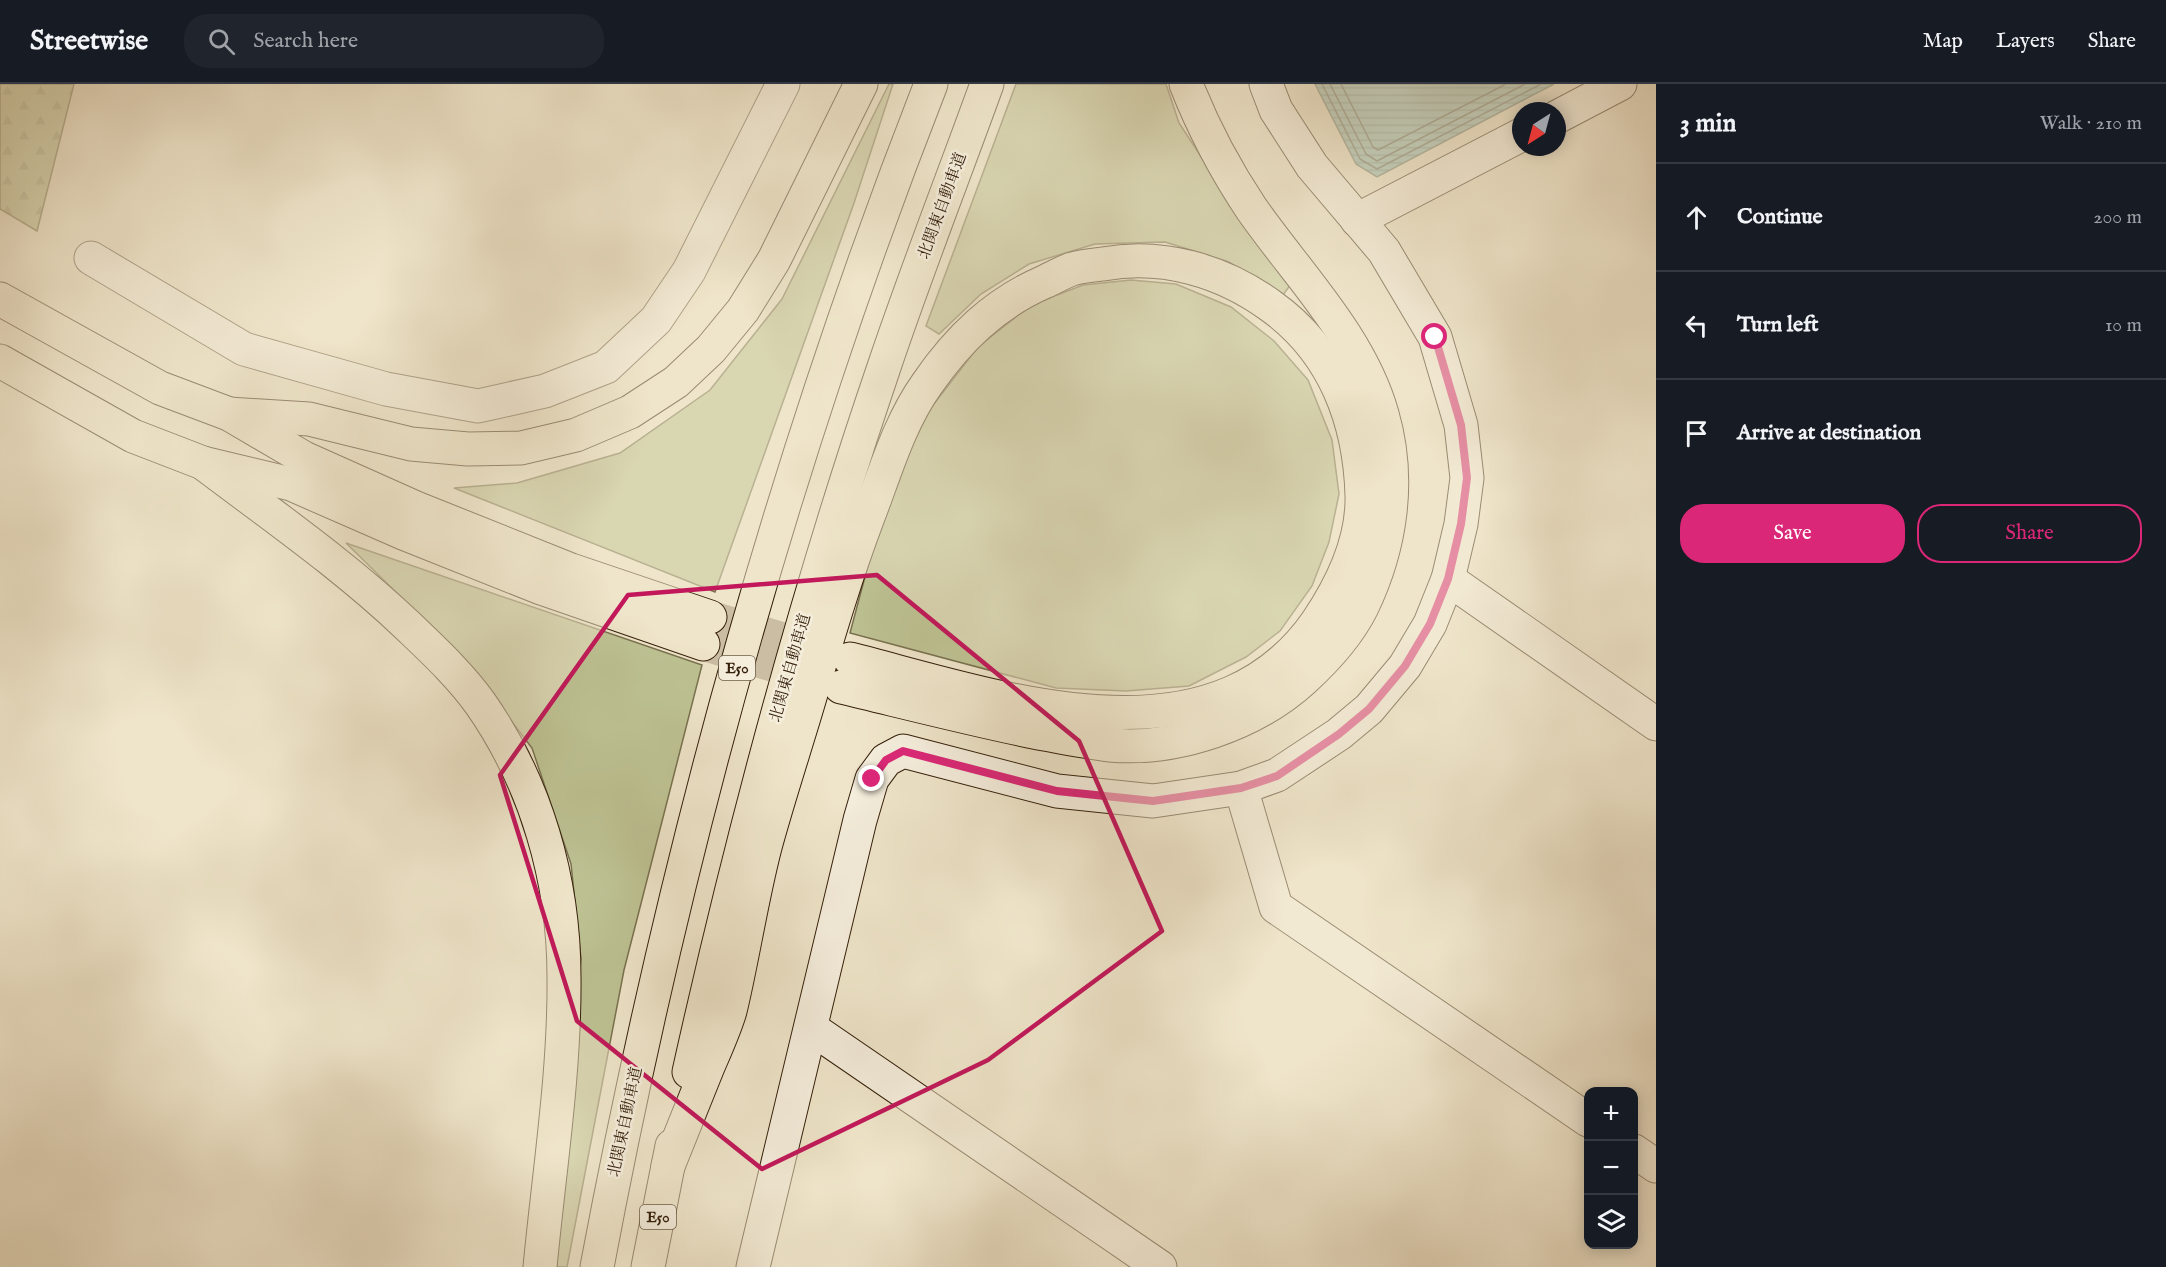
<!DOCTYPE html>
<meta charset="utf-8">
<style>
:root{--surface:#171b24;--page:#20242c;--text:#f1f3f6;--muted:#9ea1a6;--line:#363941;--accent:#db2777}
body{margin:0;font-family:"IM FELL English","Noto Serif JP",serif;background:var(--page);color:var(--text)}
.controls{position:absolute;right:18px;bottom:18px;display:grid;overflow:hidden;border-radius:12px;box-shadow:0 3px 15px #0003}
.controls button{width:54px;height:54px;display:grid;place-items:center;padding:0;border:0;border-bottom:2px solid var(--line);background:var(--surface);color:var(--text);font:30px sans-serif}
.compass{position:absolute;left:1512px;top:18px;width:54px;height:54px;border-radius:50%;background:var(--surface);box-shadow:0 3px 15px #0003;rotate:216deg}
.stop{position:absolute;width:18px;height:18px;margin:-14px;border:4px solid #db2777;border-radius:50%;background:#fff}
.stop.end{background:#db2777;border-color:#fff;box-shadow:0 2px 6px #0008}
.list{margin:0;padding:0;list-style:none}
h2{display:flex;justify-content:space-between;align-items:center;height:78px;margin:0;padding:0 24px;font-size:26px}
h2 small{font-size:20px;font-weight:400;color:var(--muted)}
.list li{display:grid;grid-template-columns:39px 1fr auto;gap:18px;align-items:center;box-sizing:border-box;height:108px;padding:0 24px;border-top:2px solid var(--line)}
.list b{display:block;font-size:22px;white-space:nowrap}
.list em{font-size:20px;font-style:normal;color:var(--muted)}
.actions{display:flex;gap:12px;padding:18px 24px}
.actions a{flex:1;padding:14px 0;border:2px solid var(--accent);border-radius:24px;text-align:center;font-size:21px;color:var(--accent)}
.actions .main{background:var(--accent);color:#fff}
.icon{flex:none;width:33px;height:33px;fill:none;stroke:currentColor;stroke-width:2;stroke-linecap:round;stroke-linejoin:round}
.map{position:relative;flex:none;width:1656px;height:1183px;overflow:hidden}
header{display:flex;align-items:center;gap:36px;box-sizing:border-box;height:84px;padding:0 30px;background:var(--surface);border-bottom:2px solid var(--line)}
header strong{font-size:28px}
nav{display:flex;gap:33px;margin-inline-start:auto;font-size:21px}
.search{width:420px;height:54px;background:var(--page);display:flex;align-items:center;gap:15px;box-sizing:border-box;padding:0 21px;border-radius:24px;color:var(--muted);font-size:22px}
main{display:flex}
aside{flex:1;background:var(--surface)}
.map>svg:first-child{display:block}
.green{fill:#bec394;stroke:#79714f;stroke-width:1.5}
.forest{fill:url(#forest-firs);stroke:#79714f;stroke-width:1.5}
.water{fill:url(#water-rules);stroke:#717f71;stroke-width:1.5}
.lines{fill:none;stroke-linecap:round;stroke-linejoin:round}
.shore{stroke:#676f60;stroke-width:1.5}
.highway-tunnel{stroke:#cabda4;stroke-width:33;stroke-dasharray:33 16;stroke-linecap:butt}
.street-casing{stroke:#63503a;stroke-width:35}
.secondary-casing{stroke:#341f0a;stroke-width:35}
.highway-casing{stroke:#341f0a;stroke-width:35}
.street{stroke:#f5eedd;stroke-width:33}
.secondary{stroke:#f5eedd;stroke-width:33}
.highway{stroke:#efe5ca;stroke-width:33}
.route{stroke:#db2777;stroke-width:8}
.marked{fill:none;stroke:#c2185b;stroke-width:4.5;stroke-linejoin:round}
.labels{text-anchor:middle;dominant-baseline:central;stroke-width:5;stroke-linejoin:round;paint-order:stroke}
.shield{fill:#f5eedd;stroke:#6e5d49;stroke-width:1.5}
.shield-label{font-size:15px;font-weight:bold;fill:#341f0a}
.street-label{font-size:16px;fill:#341f0a;stroke:#f5eedd}
</style>
<header>
<strong>Streetwise</strong>
<div class="search"><svg class="icon" aria-label="search" viewBox="0 0 24 24"><circle cx="10" cy="10" r="6"/><path d="M15 15l6 6"/></svg>Search here</div>
<nav><a>Map</a><a>Layers</a><a>Share</a></nav>
</header>
<main>
<div class="map">
<svg width="1656" height="1183" viewBox="0 0 1656 1183">
<defs>
<pattern id="forest-firs" width="22" height="20" patternUnits="userSpaceOnUse" patternTransform="scale(1.5)"><rect width="22" height="20" fill="#bec394"/><path d="M5 1l3.5 6h-7zM16 11l3.5 6h-7z" fill="#a4a77e"/></pattern>
<pattern id="water-rules" width="6" height="5" patternUnits="userSpaceOnUse" patternTransform="scale(1.5)"><rect width="6" height="5" fill="#9abfb6"/><path d="M0 2.5h6" fill="none" stroke="#7e9b92"/></pattern>
</defs>
<rect width="100%" height="100%" fill="#efe5ca"/>
<filter id="stains"><feTurbulence type="fractalNoise" baseFrequency=".00333" numOctaves="4"/><feColorMatrix values="0 0 0 0 .2 0 0 0 0 .09 0 0 0 0 .02 0 0 0 .5 -.17"/></filter>
<radialGradient id="worn" r=".72"><stop offset=".6" stop-color="#630" stop-opacity="0"/><stop offset="1" stop-color="#630" stop-opacity=".3"/></radialGradient>
<!-- green -->
<g class="green">
<path d="M889,0H893L854,119L715,508L454,404L517,399L620,369L710,306L782,215Z"/>
<path d="M1016,0H1166L1179,39L1242,135L1291,200L1283,211L1229,178L1165,158L1095,160L1029,180L981,210L939,250L926,242Z"/>
<path d="M1131,196L1176,200L1231,223L1274,257L1308,296L1332,356L1339,410L1329,458L1312,502L1280,547L1246,573L1189,602L1126,607L1056,604L850,549L886,414L927,329L978,263L1031,221L1083,201Z"/>
<path d="M346,459L702,581L624,886L567,1183H552L581,875L571,780L532,664L464,575Z"/>
</g>
<!-- forest -->
<path class="forest" d="M0,0H74L37,147L0,125Z"/>
<!-- water -->
<path class="water" d="M1315,0H1554L1377,93L1356,80Z"/>
<g class="lines">
<!-- shore -->
<g class="shore">
<path d="M1322,0L1360,75L1377,85L1541,0"/>
<path d="M1330,0L1366,70L1377,77L1525,0"/>
<path d="M1341,0L1373,63L1378,66L1506,0"/>
</g>
<!-- highway-tunnel -->
<g class="highway-tunnel">
<path d="M710,533L823,567"/>
<path d="M703,560L817,595"/>
</g>
<!-- street casing -->
<g class="street-casing">
<path id="street" d="M91,174L244,265L386,305L478,322L545,307L606,283L656,236L689,187L783,0"/>
</g>
<!-- secondary casing -->
<g class="secondary-casing">
<g id="secondary">
<path d="M1557,33L1620,0"/>
<path d="M1357,136L1521,51"/>
<path d="M1448,495L1656,640"/>
<path d="M1241,704L1276,823L1588,1036"/>
<path d="M811,944L1160,1183"/>
<path d="M1634,1067L1656,1082"/>
<path d="M753,1183L860,736L872,695L886,676L903,667L1057,707L1153,717L1241,704L1277,691L1339,650L1369,625L1405,582L1430,540L1448,495L1461,440L1467,394L1461,341L1435,253L1384,167L1312,82L1276,26L1266,0"/>
</g>
</g>
<!-- highway casing -->
<g class="highway-casing">
<g id="highway">
<path d="M0,215L160,304L229,330L304,374L416,424L571,486L710,533"/>
<path d="M0,277L133,352L203,379L291,400L403,449L541,504L703,560"/>
<path d="M229,330L309,335L411,360L468,365L521,364L576,351L630,328L676,298L711,265L743,226L774,176L861,0"/>
<path d="M203,379C273,432 345,482 408,542C433,566 460,591 480,619C536,699 564,796 564,893C565,988 549,1088 540,1183"/>
<path d="M841,603C904,618 966,634 1029,647C1056,652 1083,658 1110,661C1177,667 1255,640 1304,595C1327,574 1348,551 1362,523C1391,463 1401,395 1382,330C1360,252 1296,189 1251,124C1225,85 1203,43 1186,0"/>
<path d="M689,988C742,750 805,514 884,283C916,188 953,94 987,0"/>
<path d="M668,1082C681,1050 694,1017 707,985C715,966 724,947 730,927C743,873 751,817 765,763C777,719 791,676 804,633C824,566 843,499 868,433C885,389 899,339 927,300C958,255 994,220 1044,198C1053,194 1063,188 1072,185C1082,182 1093,181 1103,180C1163,169 1223,187 1271,222C1334,267 1360,337 1362,412C1363,458 1342,501 1317,538C1210,691 996,612 850,575"/>
<path d="M597,1183C673,780 781,382 931,0"/>
<path d="M648,1183L672,1062"/>
</g>
</g>
<!-- street -->
<use href="#street" class="street"/>
<!-- secondary -->
<use href="#secondary" class="secondary"/>
<!-- highway -->
<use href="#highway" class="highway"/>
</g>
<g class="lines">
<!-- route -->
<path class="route" d="M872,695L886,676L903,667L1057,707L1153,717L1241,704L1277,692L1339,650L1369,625L1405,582L1430,540L1448,495L1461,440L1467,394L1461,341L1435,253"/>
</g>
<!-- marked area -->
<path d="M0 0H1656V1183H0ZM877,491L1079,657L1162,847L988,976L762,1085L577,937L500,691L628,511Z" fill="#efe5ca" fill-opacity=".55" fill-rule="evenodd"/>
<path class="marked" d="M877,491L1079,657L1162,847L988,976L762,1085L577,937L500,691L628,511Z"/>
<g class="labels">
<!-- shield labels -->
<g class="shield">
<rect x="719" y="572" width="36" height="24" rx="4.5"/>
<rect x="640" y="1121" width="36" height="24" rx="4.5"/>
</g>
<g class="shield-label">
<text x="737" y="584">E50</text>
<text x="658" y="1133">E50</text>
</g>
<!-- street labels -->
<g class="street-label">
<text transform="translate(943 122) rotate(-70)">北関東自動車道</text>
<text transform="translate(791 584) rotate(-74)">北関東自動車道</text>
<text transform="translate(626 1038) rotate(-78)">北関東自動車道</text>
</g>
</g>
<rect width="100%" height="100%" filter="url(#stains)"/>
<rect width="100%" height="100%" fill="url(#worn)"/>
</svg>
<div class="controls">
<button>+</button>
<button>−</button>
<button><svg class="icon" aria-label="layers" viewBox="0 0 24 24"><path d="M12 4l9 5-9 5-9-5zM3 14l9 5 9-5"/></svg></button>
</div>
<svg class="compass" viewBox="-18 -18 36 36"><path d="M0-13l5 13h-10z" fill="#e53935"/><path d="M0 13l5-13h-10z" fill="#9ea1a6"/></svg>
<div class="stop" style="left:1435px;top:253px"></div>
<div class="stop end" style="left:872px;top:695px"></div>
</div>
<aside>
<h2>3 min<small>Walk · 210 m</small></h2>
<ul class="list">
<li><svg class="icon" aria-label="ahead" viewBox="0 0 24 24"><path d="M12 20V5M6 11l6-6 6 6"/></svg><div><b>Continue</b></div><em>200 m</em></li>
<li><svg class="icon" aria-label="left" viewBox="0 0 24 24"><path d="M17 20v-9H6M10 6l-5 5 5 5"/></svg><div><b>Turn left</b></div><em>10 m</em></li>
<li><svg class="icon" aria-label="arrive" viewBox="0 0 24 24"><path d="M6 21V4h12l-3 4 3 4H6"/></svg><div><b>Arrive at destination</b></div></li>
</ul>
<div class="actions"><a class="main">Save</a><a>Share</a></div>
</aside>
</main>
